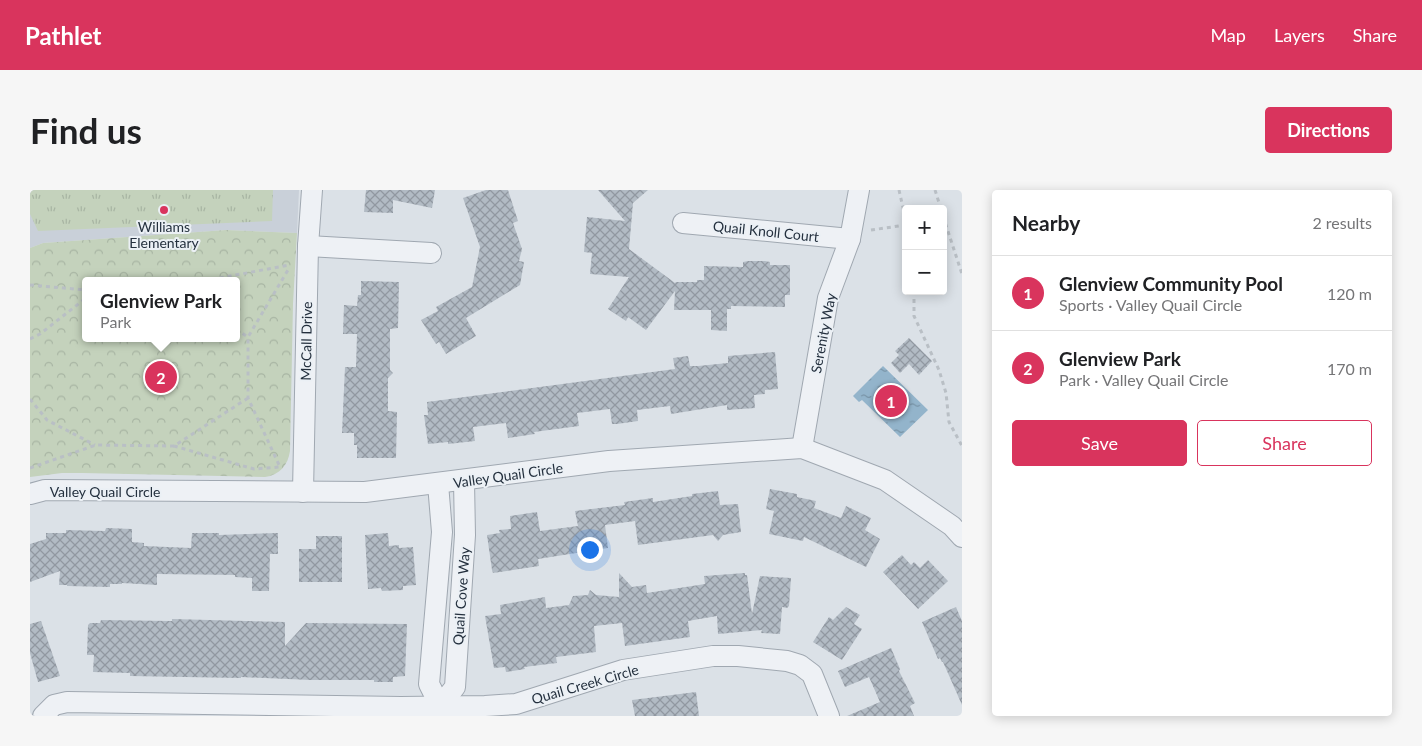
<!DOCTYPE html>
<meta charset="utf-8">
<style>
:root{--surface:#fff;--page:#f6f6f6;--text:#202124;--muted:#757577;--line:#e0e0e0;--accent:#d9345d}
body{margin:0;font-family:Lato,sans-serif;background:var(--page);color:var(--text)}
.controls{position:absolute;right:15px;top:15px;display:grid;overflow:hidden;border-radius:5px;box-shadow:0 2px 12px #0003}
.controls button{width:45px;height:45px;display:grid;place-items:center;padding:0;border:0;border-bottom:1px solid var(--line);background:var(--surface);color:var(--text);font:25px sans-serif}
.you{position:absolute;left:559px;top:359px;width:18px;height:18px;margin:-12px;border:4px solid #fff;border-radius:50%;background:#1a73e8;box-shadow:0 0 0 8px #1a73e833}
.badge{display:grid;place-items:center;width:32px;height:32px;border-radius:50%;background:var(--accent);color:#fff;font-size:16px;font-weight:700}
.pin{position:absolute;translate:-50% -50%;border:2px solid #fff;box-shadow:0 1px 5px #0006}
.popup{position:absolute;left:52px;top:87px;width:158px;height:65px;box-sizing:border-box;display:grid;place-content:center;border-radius:5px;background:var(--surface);filter:drop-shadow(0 1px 4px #0005);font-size:16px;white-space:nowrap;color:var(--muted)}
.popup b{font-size:19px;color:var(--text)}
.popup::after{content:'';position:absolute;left:50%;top:100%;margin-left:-10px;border:10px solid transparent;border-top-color:var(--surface)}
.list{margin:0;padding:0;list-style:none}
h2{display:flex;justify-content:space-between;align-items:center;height:65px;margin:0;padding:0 20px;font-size:21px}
h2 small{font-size:16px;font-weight:400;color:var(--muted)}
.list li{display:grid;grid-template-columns:32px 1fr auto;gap:15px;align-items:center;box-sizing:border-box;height:75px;padding:0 20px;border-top:1px solid var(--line)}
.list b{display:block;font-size:19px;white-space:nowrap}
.list p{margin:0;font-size:16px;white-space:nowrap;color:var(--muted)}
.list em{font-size:16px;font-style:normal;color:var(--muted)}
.actions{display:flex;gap:10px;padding:15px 20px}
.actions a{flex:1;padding:11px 0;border:1px solid var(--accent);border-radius:5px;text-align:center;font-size:18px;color:var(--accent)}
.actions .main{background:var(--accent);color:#fff}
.map{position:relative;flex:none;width:932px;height:526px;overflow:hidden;border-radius:5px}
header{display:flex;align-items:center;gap:30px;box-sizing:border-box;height:70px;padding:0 25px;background:var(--accent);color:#fff}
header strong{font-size:24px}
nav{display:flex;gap:28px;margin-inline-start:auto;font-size:18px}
.intro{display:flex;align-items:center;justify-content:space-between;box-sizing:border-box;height:120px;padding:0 30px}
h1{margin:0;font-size:35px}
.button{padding:12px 22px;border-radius:5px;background:var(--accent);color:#fff;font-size:18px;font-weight:700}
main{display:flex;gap:30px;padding:0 30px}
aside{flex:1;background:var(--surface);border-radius:5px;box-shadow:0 2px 12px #0003}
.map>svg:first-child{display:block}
.built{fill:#c9d0d9}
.grass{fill:url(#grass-tufts)}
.park{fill:url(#park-crowns);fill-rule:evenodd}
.water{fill:url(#water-ripples)}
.building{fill:url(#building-cross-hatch)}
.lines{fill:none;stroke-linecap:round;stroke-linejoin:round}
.minor-casing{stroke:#a0a8b1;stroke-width:22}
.path{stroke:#b9bfc5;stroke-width:3;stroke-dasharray:4 4;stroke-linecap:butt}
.minor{stroke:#eef1f5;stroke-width:20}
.poi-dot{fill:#d9345d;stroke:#ebf0f5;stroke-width:2}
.labels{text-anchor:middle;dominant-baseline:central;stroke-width:4;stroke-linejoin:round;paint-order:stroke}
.poi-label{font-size:14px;fill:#24303e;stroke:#ebf0f5}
.street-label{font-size:14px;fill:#24303e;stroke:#ebf0f5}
</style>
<header>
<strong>Pathlet</strong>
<nav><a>Map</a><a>Layers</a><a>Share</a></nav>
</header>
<div class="intro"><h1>Find us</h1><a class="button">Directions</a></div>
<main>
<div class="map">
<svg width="932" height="526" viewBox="0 0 932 526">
<defs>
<pattern id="grass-tufts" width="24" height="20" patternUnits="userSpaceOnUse" patternTransform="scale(1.25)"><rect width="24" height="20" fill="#c4d2bc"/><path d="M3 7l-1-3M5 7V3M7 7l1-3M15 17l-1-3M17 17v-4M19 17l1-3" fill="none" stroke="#a8b5a3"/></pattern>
<pattern id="park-crowns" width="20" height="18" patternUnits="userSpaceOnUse" patternTransform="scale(1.25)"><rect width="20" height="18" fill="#c4d2bc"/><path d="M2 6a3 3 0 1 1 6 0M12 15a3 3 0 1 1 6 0" fill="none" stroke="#a8b5a3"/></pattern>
<pattern id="water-ripples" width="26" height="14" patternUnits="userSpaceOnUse" patternTransform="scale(1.25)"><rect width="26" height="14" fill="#93b4cb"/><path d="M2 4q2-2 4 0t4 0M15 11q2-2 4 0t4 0" fill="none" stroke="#7893a6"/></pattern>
<pattern id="building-cross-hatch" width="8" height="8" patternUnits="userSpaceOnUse" patternTransform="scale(1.25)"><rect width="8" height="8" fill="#b2bbc4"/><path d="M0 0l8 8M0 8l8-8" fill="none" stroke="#9198a1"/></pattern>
</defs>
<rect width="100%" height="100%" fill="#dbe1e7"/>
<!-- built -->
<path class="built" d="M0,0H269L267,43L196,40L13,53L0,58Z"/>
<!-- grass -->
<path class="grass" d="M0,0H243L242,31L8,41L0,24Z"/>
<!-- park -->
<path class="park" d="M196,40L267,43L263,114L260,261C258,275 250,285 235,287L52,283H32L0,287V58L13,53ZM56,91H206V148H56Z"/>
<!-- water -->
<path class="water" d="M853,176L898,220L870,247L832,210L829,212L823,206Z"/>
<!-- building -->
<g class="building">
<path d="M336,0H405L402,18L363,10V23L334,22Z"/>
<path d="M456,0H478L488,31L483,33L492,59L489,71L494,72L490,95L436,128L446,146L416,164L409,152L406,154L391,130L408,121L406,117L442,97L450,57L433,8Z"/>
<path d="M568,0H618L603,13L599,59L645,93L646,92H667V90H674V76L713,77V72L718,71H735L740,72V75H760V105H755V117L701,116V119H697V141L681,140V120H644L645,101L616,140L598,127L596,131L578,119L599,87L560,84L562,63L554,62L557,27L595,31Z"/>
<path d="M331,91L369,92L368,138L360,139V180L363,183L358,188V221L367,222L366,268H327V255H324V243H312L315,177H326L327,144H313L314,115L327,116L328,105H331Z"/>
<path d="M879,148L902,171L889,185L879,174L870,183L861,173L869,165L865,161Z"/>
<path d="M745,162L748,199L735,200V204L724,205L725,218L697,220V215L641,224L640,216L607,220L608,231L587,234H582L580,219L547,223L549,236L504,242L505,244L478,248L476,233L443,237L445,251L418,254V252L398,254L394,225H398L397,212L645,179L643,168L658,166L660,176H668L698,173V166Z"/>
<path d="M740,299L767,304V307L786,311L784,318L811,328L816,316L841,328L835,340L850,349L836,377L774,347L773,351L739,344L744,321L736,319Z"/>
<path d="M688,301L690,315L708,314L711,342L693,345L688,351L683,345L608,355L605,331L575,335L578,358L508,369L509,376L463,383L462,380L457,345L470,343L469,340L481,339L480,326L507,322L510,341L548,336L545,321L595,315L594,312L623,308V312L662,306V304Z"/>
<path d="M76,338L102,339V352L114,353V356L161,358L162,343H189V345L248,343V364H240L239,401H222V388L205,387V385L127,384V395L92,393V394H80V397L37,396V395H29L30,381L0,392V354L16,349V343H36V340L75,341Z"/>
<path d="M358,343L359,356L369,355V358L383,357L386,395L373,396V400L352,401L351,398L338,399L335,345Z"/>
<path d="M286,346H312V392H269V359H286Z"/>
<path d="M872,365L881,375L884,372L890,378L898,370L918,391L888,419L853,382Z"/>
<path d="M589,383L602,397L616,395L617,403L675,394L674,386L715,383V385H717L722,424L730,386L761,388L759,416L757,418L752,417L750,444L731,443L732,440L688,444L687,426L658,431L660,447L595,456L592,433L564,436L566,462L526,467L527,473L494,477L495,479L476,482L475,477L464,478L455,426L471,424L470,415L515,407L516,418L539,415L543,406L558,405L560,400L566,405L589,407Z"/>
<path d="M816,417L830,425L824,434L832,439L812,470L783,452L799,427L803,430Z"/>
<path d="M926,417L932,431V515L913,472H912L910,468L908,469L892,432Z"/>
<path d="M142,429L255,432V456L276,433L377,434L375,486L363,487V492H344V490H280L211,487V488L100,486V483L63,482L64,465H57L58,435L60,433H70L71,430L142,431Z"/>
<path d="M11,431L30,486L8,492L0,463V434Z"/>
<path d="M861,458L870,479L869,481L885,513L880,516L884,526H817L850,512L839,487L815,497L808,481Z"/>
<path d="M666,502L669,526H605L602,510Z"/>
</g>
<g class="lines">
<!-- minor casing -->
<g class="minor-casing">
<g id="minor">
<path d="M653,33L820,49"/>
<path d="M278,56L401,63"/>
<path d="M772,258L798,108L820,49L829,0"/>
<path d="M408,294L412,342L399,494L410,516"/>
<path d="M273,302L278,56L282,0"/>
<path d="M0,304L15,300L335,302L579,271L772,258L855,290L922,336L932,347"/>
<path d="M408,524L410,516L425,497L435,345L434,291"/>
<path d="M13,526L24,515L37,512L371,517L455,516L486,514L593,480L683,466H708L757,471L770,475L782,484L799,526"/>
</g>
</g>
<!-- path -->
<g class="path">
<path d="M869,0L876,31"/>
<path d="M905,0L911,19"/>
<path d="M913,26L932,84"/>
<path d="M841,40L876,35"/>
<path d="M174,91L259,75"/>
<path d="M0,95L56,100"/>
<path d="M884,101V126L909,180L916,203L919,232L932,256"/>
<path d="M206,139L218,147L258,80"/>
<path d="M0,149L10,144L56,108"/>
<path d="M218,208L144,256L224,279L250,277L218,208V147"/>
<path d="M0,209L17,230L65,255"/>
<path d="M0,278L66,255L144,256"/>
</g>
<!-- minor -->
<use href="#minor" class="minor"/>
</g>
<!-- markers -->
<circle class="poi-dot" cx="134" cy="20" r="5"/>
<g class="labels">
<!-- poi labels -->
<g class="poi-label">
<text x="134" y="36">Williams<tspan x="134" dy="16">Elementary</tspan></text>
</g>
<!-- street labels -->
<g class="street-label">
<text transform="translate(736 41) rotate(6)">Quail Knoll Court</text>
<text transform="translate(793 143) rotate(-79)">Serenity Way</text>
<text transform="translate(276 151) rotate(-89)">McCall Drive</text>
<text transform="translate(478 285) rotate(-8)">Valley Quail Circle</text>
<text x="75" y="301">Valley Quail Circle</text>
<text transform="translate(431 406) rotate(-86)">Quail Cove Way</text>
<text transform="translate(555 494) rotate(-16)">Quail Creek Circle</text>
</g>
</g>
</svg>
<div class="controls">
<button>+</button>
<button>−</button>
</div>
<div class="you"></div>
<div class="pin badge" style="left:861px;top:211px">1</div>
<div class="pin badge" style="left:131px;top:187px">2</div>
<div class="popup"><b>Glenview Park</b>Park</div>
</div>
<aside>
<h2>Nearby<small>2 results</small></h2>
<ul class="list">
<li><span class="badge">1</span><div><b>Glenview Community Pool</b><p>Sports · Valley Quail Circle</p></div><em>120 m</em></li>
<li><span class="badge">2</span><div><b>Glenview Park</b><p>Park · Valley Quail Circle</p></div><em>170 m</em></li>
</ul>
<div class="actions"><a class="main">Save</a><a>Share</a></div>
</aside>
</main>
